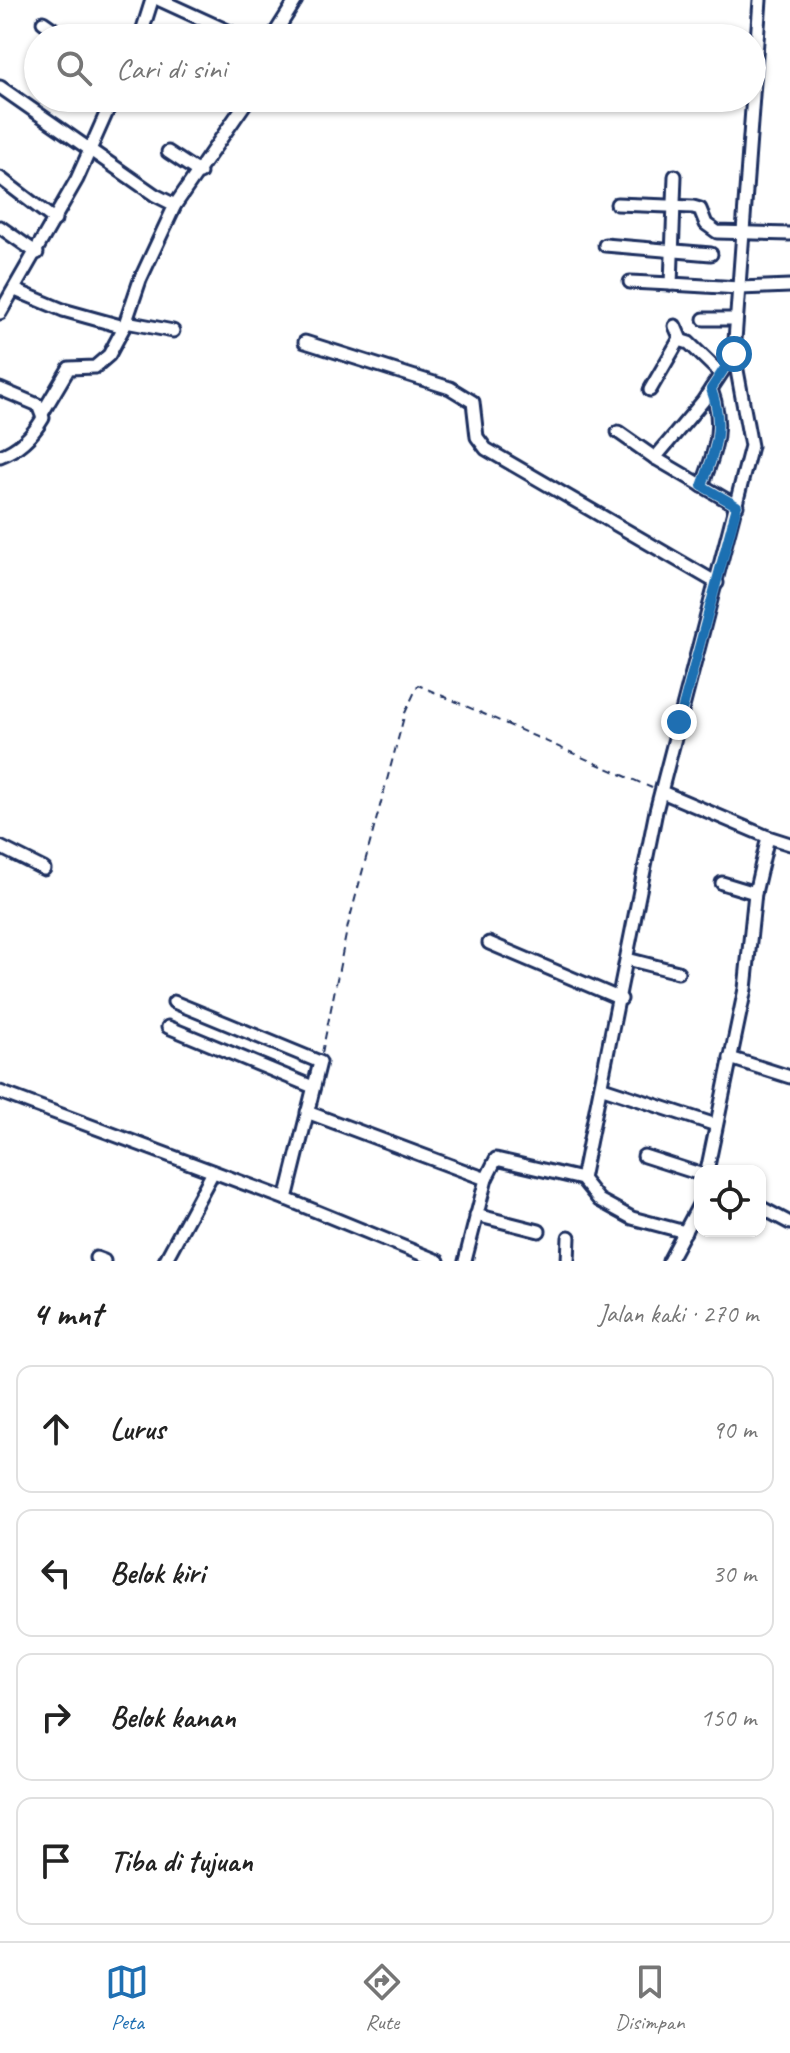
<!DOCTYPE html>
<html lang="id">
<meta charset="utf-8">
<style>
:root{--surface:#fff;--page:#f6f6f6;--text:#222;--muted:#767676;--line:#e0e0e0;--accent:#1f6fb2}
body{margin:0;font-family:Caveat,sans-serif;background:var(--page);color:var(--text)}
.controls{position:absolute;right:24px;bottom:24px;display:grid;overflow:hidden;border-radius:16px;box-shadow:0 2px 6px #0004}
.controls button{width:72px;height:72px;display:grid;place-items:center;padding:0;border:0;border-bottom:2px solid var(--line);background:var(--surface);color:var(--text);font:40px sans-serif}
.stop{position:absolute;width:24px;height:24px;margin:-18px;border:6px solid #1f6fb2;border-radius:50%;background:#fff}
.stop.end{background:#1f6fb2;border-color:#fff;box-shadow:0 2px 8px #0008}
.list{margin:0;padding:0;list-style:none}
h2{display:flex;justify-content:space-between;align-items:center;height:104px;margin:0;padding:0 32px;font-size:34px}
h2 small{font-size:26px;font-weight:400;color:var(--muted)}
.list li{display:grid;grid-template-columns:52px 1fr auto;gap:24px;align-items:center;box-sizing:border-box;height:128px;margin:0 16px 16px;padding:0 16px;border:2px solid var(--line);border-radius:16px}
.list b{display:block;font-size:30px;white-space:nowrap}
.list em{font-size:26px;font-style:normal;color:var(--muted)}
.icon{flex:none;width:44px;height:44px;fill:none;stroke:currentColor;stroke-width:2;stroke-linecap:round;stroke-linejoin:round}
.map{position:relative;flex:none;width:790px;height:1261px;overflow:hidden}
.search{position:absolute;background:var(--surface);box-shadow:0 2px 6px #0004;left:24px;right:24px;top:24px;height:88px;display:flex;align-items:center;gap:20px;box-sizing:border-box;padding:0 28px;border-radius:44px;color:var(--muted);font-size:30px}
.sheet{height:680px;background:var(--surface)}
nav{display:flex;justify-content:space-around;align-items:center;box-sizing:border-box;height:112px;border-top:2px solid var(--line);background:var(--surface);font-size:22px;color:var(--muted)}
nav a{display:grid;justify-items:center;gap:4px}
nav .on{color:var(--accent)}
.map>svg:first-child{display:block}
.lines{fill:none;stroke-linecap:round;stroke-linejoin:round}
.minor-casing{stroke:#1b2f5e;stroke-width:17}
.path{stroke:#1b2f5e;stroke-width:2;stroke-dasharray:8 6;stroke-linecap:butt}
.minor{stroke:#fff;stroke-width:11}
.route{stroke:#1f6fb2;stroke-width:10}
</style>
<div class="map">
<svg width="790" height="1261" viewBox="0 0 790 1261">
<rect width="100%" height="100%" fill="#fff"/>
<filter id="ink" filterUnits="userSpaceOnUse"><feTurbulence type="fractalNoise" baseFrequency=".0125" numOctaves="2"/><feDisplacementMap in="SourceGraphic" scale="16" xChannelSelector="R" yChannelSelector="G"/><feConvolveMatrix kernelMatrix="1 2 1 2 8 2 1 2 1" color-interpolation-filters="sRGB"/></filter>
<g filter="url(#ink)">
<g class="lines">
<!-- minor casing -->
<g class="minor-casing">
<g id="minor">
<path d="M160,0L243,38"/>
<path d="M43,22L66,38"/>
<path d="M140,38L152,0"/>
<path d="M272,38L296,0"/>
<path d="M0,87L155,195L175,205"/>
<path d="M168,152L200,173"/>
<path d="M675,176L671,284L739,288L790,286"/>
<path d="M0,178L55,220"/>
<path d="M617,204L693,207L700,209L706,224L717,232L790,234"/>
<path d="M0,227L37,253"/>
<path d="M605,245L711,254"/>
<path d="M630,282L671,284"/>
<path d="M15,290L63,310L124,327"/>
<path d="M0,313L77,179L113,98"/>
<path d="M704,319H735"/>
<path d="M126,322L173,331"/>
<path d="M675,326L681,340"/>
<path d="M305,342L450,388L473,402L477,437L486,449L717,583"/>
<path d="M734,354L703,401L655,458L737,506"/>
<path d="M0,389L38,405L43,418C33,435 19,449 0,456"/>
<path d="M650,390L679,340L689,343L720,373"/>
<path d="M43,412L69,368L95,367L109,355L124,327L140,280L175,205L249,98"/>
<path d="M618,432L655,458"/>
<path d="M702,486C715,451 725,426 711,389"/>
<path d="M662,792L768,837"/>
<path d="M0,847L44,869"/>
<path d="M722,883L755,893"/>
<path d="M489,943L621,999"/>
<path d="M627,959L678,972"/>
<path d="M174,1002L320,1062L286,1199"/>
<path d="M168,1027L313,1087"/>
<path d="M730,1058L790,1077"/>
<path d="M603,1088L716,1125"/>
<path d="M0,1092L286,1199L438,1261"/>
<path d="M307,1112L486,1179"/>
<path d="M644,1156L700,1174"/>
<path d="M707,1171L745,989L755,893L768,837L790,844"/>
<path d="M582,1179L656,811L751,446L734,354L760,0"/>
<path d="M760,1207L790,1223"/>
<path d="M476,1215L539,1231"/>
<path d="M96,1258L104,1261"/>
<path d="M165,1261L213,1172"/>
<path d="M465,1261L486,1179L496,1159L582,1179L599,1200L632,1218L685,1232"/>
<path d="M568,1261L569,1237"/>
<path d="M669,1261L700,1203"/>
</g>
</g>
<!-- path -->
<path class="path" d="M322,1053L348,925L405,713L418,685L652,788"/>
<!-- minor -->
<use href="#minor" class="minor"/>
</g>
</g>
<g class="lines" filter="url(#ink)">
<!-- route -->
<path class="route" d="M679,722L737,506L702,486C715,451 725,426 711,389L734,354"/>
</g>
</svg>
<div class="controls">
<button><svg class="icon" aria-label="locate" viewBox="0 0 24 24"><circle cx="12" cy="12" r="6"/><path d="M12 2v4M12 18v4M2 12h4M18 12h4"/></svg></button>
</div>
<div class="stop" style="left:734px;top:354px"></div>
<div class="stop end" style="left:679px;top:722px"></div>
<div class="search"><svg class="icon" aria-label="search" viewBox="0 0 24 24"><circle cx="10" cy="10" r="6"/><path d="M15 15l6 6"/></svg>Cari di sini</div>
</div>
<section class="sheet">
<h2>4 mnt<small>Jalan kaki · 270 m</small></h2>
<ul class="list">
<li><svg class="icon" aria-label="ahead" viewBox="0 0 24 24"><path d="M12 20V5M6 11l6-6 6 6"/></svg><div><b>Lurus</b></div><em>90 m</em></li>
<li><svg class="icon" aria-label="left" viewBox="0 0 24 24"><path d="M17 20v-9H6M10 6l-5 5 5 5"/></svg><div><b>Belok kiri</b></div><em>30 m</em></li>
<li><svg class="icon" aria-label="right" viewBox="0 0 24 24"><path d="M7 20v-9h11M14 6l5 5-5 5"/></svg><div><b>Belok kanan</b></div><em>150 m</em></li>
<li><svg class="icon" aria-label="arrive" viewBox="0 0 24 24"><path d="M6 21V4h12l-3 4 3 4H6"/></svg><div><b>Tiba di tujuan</b></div></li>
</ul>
</section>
<nav>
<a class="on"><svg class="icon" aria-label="map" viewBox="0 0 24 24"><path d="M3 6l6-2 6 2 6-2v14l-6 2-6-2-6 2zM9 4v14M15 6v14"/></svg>Peta</a>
<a><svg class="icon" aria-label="directions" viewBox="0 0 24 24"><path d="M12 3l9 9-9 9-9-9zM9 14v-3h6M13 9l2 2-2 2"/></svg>Rute</a>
<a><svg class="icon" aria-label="saved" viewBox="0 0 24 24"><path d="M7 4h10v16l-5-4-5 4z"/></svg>Disimpan</a>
</nav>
